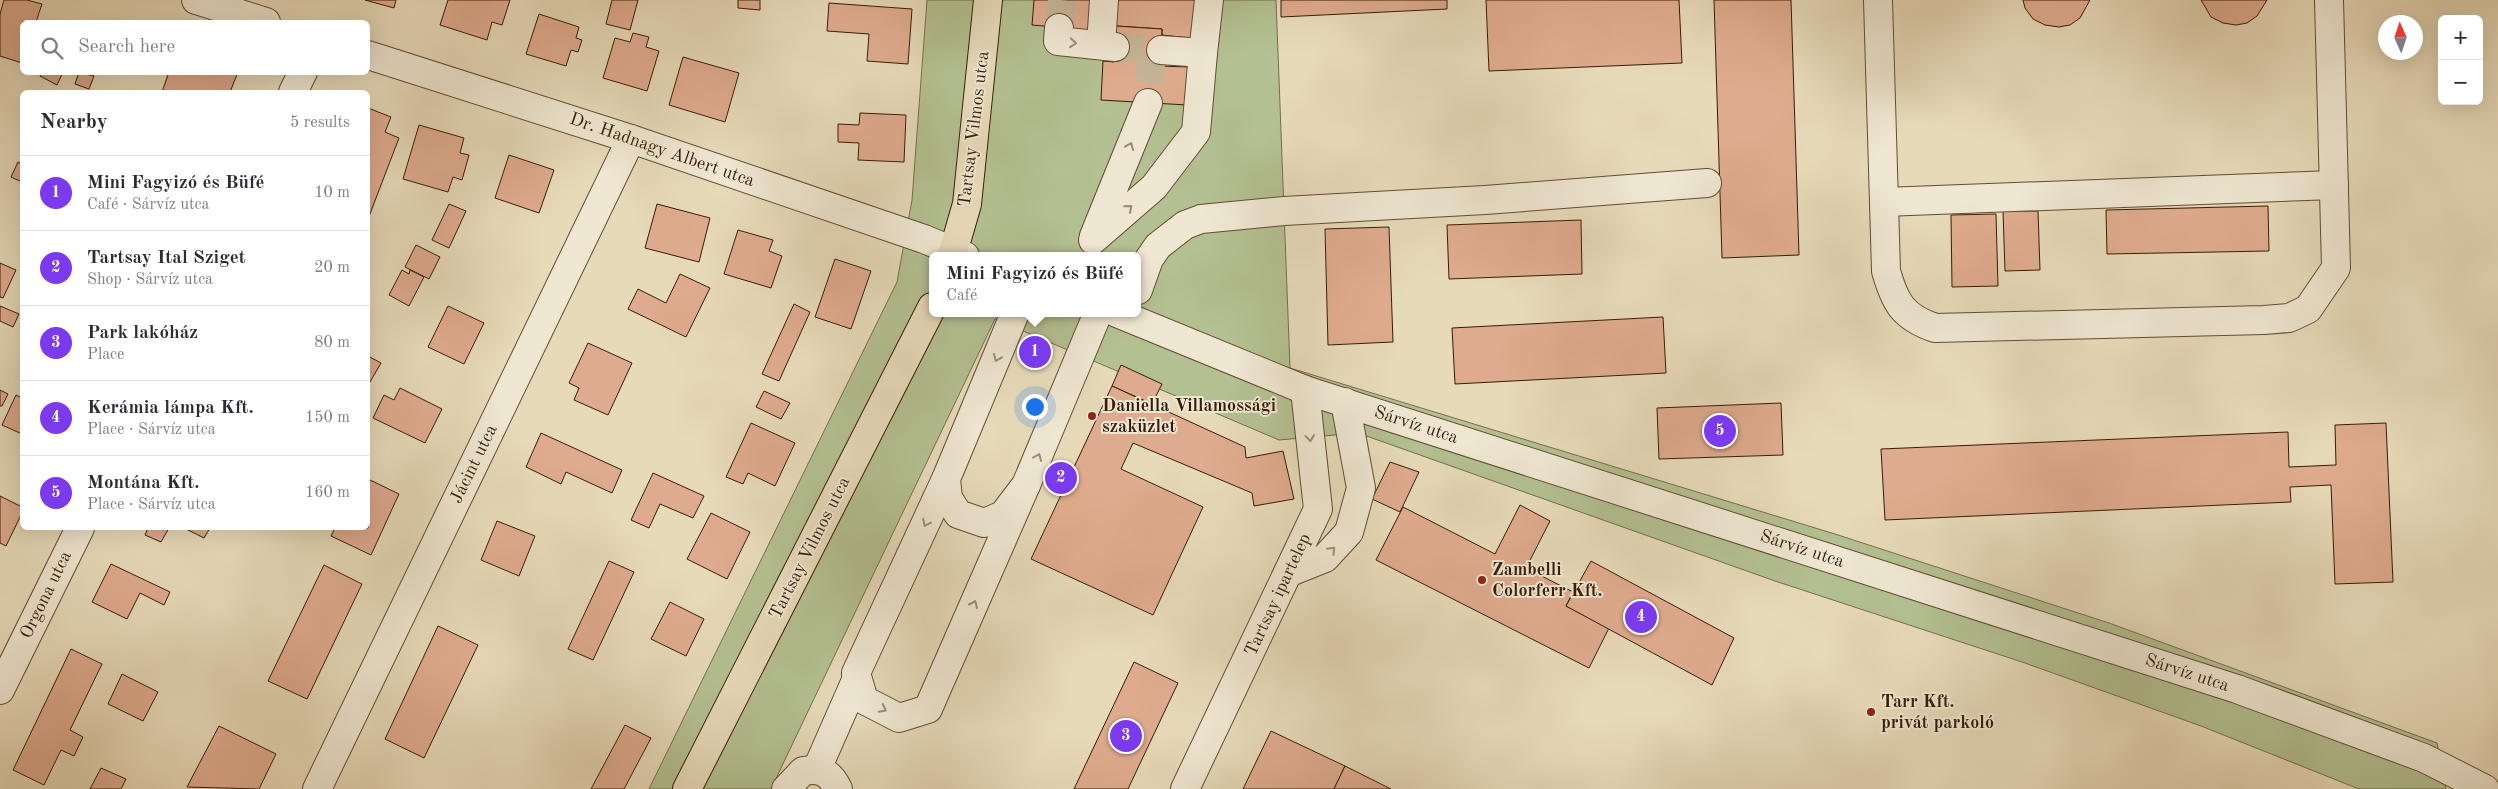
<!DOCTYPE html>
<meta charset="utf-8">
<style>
:root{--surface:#fff;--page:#f7f7f7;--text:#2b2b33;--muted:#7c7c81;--line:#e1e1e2;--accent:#7c3aed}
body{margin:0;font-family:"Old Standard TT",serif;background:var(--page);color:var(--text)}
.controls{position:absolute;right:15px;top:15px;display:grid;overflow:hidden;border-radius:8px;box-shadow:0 5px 20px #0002}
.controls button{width:45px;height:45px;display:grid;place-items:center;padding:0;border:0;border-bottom:1px solid var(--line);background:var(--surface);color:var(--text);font:25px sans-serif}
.compass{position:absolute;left:2378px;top:15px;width:45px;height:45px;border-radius:50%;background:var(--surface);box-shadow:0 5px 20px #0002;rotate:357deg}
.you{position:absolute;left:1034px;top:406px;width:18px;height:18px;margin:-12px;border:4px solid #fff;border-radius:50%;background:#1a73e8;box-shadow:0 0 0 8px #1a73e833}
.badge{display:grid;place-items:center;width:32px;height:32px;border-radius:50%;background:var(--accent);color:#fff;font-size:16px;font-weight:700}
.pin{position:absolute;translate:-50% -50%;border:2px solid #fff;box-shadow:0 1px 5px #0006}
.popup{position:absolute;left:929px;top:252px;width:212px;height:65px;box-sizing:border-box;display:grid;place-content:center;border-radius:8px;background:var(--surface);filter:drop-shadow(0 1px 4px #0005);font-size:16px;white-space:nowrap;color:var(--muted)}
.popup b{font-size:19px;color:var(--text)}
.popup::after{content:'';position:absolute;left:50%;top:100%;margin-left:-10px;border:10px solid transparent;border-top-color:var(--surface)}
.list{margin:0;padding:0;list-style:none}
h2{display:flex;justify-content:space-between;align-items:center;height:65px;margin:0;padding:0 20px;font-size:21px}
h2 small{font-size:16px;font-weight:400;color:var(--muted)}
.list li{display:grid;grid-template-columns:32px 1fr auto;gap:15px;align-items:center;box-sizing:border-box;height:75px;padding:0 20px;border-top:1px solid var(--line)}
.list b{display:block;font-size:19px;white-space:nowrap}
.list p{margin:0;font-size:16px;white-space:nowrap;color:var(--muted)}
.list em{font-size:16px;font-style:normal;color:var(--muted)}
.icon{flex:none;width:28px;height:28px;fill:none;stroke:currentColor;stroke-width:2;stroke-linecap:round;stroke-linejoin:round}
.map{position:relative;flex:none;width:2498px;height:789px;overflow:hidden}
.search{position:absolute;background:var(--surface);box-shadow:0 5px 20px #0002;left:20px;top:20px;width:350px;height:55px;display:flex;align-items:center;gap:12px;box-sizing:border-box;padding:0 18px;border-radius:8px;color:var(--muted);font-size:19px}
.panel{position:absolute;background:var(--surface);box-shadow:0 5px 20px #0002;left:20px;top:90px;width:350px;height:440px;border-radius:8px}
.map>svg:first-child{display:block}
.green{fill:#b3c091;stroke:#756e4b;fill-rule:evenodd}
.building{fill:#dfab8e;stroke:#371c05}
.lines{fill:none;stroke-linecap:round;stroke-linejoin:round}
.minor-tunnel{stroke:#c4b495;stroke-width:28;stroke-dasharray:28 14;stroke-linecap:butt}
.minor-casing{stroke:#634c32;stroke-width:30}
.major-casing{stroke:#371c05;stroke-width:30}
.minor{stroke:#efe7d2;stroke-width:28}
.major{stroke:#e7dab9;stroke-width:28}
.oneway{stroke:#9c8c76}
.poi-dot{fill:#8f2418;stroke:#efe7d2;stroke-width:2}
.labels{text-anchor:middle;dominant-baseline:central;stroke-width:4;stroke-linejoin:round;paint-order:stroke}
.street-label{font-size:18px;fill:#371c05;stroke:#efe7d2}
.poi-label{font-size:18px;font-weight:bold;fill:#371c05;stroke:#efe7d2;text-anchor:start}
</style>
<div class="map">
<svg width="2498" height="789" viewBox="0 0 2498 789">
<rect width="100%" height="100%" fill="#e7dab9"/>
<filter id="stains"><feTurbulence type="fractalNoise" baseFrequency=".004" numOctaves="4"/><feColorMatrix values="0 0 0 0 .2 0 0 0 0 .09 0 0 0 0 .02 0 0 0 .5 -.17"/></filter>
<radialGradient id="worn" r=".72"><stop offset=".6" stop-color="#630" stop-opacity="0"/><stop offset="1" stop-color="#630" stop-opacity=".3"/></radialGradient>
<!-- green -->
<path class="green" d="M927,0H1276L1290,368L1835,534L2109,623L2437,743L2446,789H2359L2201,726L2022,662L1775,581L1358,433L1279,440L995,319L771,789H649L897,282L912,200ZM932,256H1138V313H932Z"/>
<!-- building -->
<g class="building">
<path d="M4,0H27L42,4L36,22H22V63L0,56V14Z"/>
<path d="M365,0H396L394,8Z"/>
<path d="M448,0H510L502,25L492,22L487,40L440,25Z"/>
<path d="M612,0H638L630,30L606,24Z"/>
<path d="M738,0H760V10L738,8Z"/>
<path d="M1034,0H1091L1088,30L1032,25Z"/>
<path d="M1118,0H1200L1199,39L1162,35V29L1116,26Z"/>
<path d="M1281,0H1447V9L1281,17Z"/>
<path d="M1486,0H1679L1682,63L1489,71Z"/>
<path d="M1714,0H1791L1799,255L1722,258Z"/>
<path d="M2023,0H2090L2080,18L2070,25L2059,27L2045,25L2033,19L2025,8Z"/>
<path d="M2201,0H2267L2257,16L2247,23L2236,25L2223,23L2211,17Z"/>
<path d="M829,3L912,9L908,64L867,61L869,34L827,31Z"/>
<path d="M539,14L579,27L576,38L582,40L578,52L571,50L566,66L526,54Z"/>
<path d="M1116,26L1162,29L1160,66L1189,67L1187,105L1101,100L1103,61L1114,62Z"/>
<path d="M633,33L649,37L646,47L659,51L647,91L603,78L615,38L630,42Z"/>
<path d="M683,57L739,73L725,122L669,105Z"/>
<path d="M42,72H63L57,85L40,76Z"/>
<path d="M79,72L94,76L89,89L75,84Z"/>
<path d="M169,72H238L230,92H162Z"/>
<path d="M368,108L391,117L385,132L399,138L368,219Z"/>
<path d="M860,113L906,115L904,162L858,160L859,143L838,142V124L859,125Z"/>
<path d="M419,125L464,138L460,153L469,155L462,180L453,177L448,192L403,179Z"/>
<path d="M509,155L554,170L539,213L495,198Z"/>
<path d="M18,162L22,164V182L11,177Z"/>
<path d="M449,204L466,211L449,248L432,240Z"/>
<path d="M657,204L710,218L699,262L645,248Z"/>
<path d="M2268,206L2269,251L2107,254L2106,210Z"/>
<path d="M2003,211H2038L2040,270L2005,271Z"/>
<path d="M1996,214L1998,286L1952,287L1951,215Z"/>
<path d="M1581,220L1582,274L1449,279L1447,225Z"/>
<path d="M1389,227L1393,342L1328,345L1325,229Z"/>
<path d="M738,230L773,240L769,251L782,256L771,288L724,274Z"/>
<path d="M416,245L440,257L429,279L405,267Z"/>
<path d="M835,259L871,271L851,329L815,317Z"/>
<path d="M0,263L16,270L3,298L0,297Z"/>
<path d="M402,270L409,274L410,270L424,277L409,306L389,295Z"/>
<path d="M680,274L710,288L686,337L628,309L638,289L666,303Z"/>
<path d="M794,304L810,312L779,381L762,374Z"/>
<path d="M0,306L19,314L13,327L0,321Z"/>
<path d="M448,306L484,323L464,364L428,347Z"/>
<path d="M1663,317L1666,373L1455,384L1452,328Z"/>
<path d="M588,343L632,363L608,415L574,400L579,388L569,383Z"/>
<path d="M368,356L381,363L370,382L368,380Z"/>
<path d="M1121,365L1162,384L1152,404L1112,386Z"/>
<path d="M1112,386L1245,447L1246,458L1283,451L1294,499L1254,506L1252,493L1133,443L1121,469L1203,507L1153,615L1031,559Z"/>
<path d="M400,388L442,409L425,443L373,418L384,395L394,400Z"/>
<path d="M0,390L8,394L2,406H0Z"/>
<path d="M764,391L790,403L781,419L756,407Z"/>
<path d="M16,395L22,398V434L2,425Z"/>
<path d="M1781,403L1783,455L1659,459L1657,408Z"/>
<path d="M751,423L795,443L775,486L748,473L743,484L726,477Z"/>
<path d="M2386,423L2393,582L2335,584L2331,485L2290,487L2291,502L1885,520L1881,449L2288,432L2289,467L2336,465L2335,425Z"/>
<path d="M541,433L622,470L612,493L566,472L561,484L526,467Z"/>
<path d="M1390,462L1419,472L1400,512L1372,499Z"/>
<path d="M653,473L704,496L693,518L660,504L649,528L631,520Z"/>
<path d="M368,479L399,494L371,555L331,536L335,528H368Z"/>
<path d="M0,496L22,507V513L6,546L0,543Z"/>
<path d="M1520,505L1550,521L1526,568L1573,592L1566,606L1609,628L1589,668L1376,560L1403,507L1495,554Z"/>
<path d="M711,513L750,532L727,579L687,559Z"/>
<path d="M497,521L535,536L519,576L481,560Z"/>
<path d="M148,528H169L161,542L145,535Z"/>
<path d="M184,528H210L204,538Z"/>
<path d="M609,561L634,572L593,660L568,649Z"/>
<path d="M1591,561L1734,638L1712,685L1566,606Z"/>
<path d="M111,564L170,592L164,605L140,593L127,619L92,602Z"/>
<path d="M324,565L362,584L307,699L268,681Z"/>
<path d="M670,602L704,619L686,656L651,639Z"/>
<path d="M438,626L478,645L424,758L385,739Z"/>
<path d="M71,649L102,664L70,730L83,737L74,756L61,750L44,785L13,770Z"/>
<path d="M1134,662L1178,683L1128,789H1074Z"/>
<path d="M122,674L158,692L143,721L108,704Z"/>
<path d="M625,725L651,738L624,789H591Z"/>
<path d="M219,726L276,754L259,789L187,787Z"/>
<path d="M1271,731L1345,766L1334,789H1243Z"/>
<path d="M1345,766L1391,789H1334Z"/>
<path d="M101,768L126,779L121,789H90Z"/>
</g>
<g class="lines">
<!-- minor-tunnel -->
<g class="minor-tunnel">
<path d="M1059,28L1062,0"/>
<path d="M1115,47L1152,50L1148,103"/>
</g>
<!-- minor casing -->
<g class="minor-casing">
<g id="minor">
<path d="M196,0L266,22"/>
<path d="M1878,0L1886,271C1895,303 1903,317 1935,328L2264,320L2289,318L2308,309L2336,268L2329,0"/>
<path d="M1059,28L1058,41L1115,47"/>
<path d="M1101,45L1104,0"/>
<path d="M1161,50L1203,53L1209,0"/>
<path d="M368,55L631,139L924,239L965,256"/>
<path d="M293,92L303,72"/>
<path d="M1884,202L2334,185"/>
<path d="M1094,236L1148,103"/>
<path d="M1093,240L1154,187L1196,132L1203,53"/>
<path d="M1138,290L1149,259L1158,246L1185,225L1201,219L1284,211L1485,200L1707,183"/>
<path d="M1015,313L946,479L948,498L958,514L984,523L1003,515L1026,485L1098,313"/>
<path d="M1117,313L1305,390L2237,689L2424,758L2485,789"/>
<path d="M946,479L856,673L864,700L899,718L928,709L1026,485"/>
<path d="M1290,572L1325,558L1349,532L1361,488L1345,402"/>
<path d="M0,690L80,528"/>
<path d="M817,769L857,678"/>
<path d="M317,789L631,139"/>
<path d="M786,789L803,771C820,768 830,772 838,789"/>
<path d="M1185,789L1318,509L1305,390"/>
</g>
</g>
<!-- major casing -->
<g class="major-casing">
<g id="major">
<path d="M952,256L967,204L988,0"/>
<path d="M687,789L932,307"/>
</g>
</g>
<!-- minor -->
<use href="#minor" class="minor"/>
<!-- major -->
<use href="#major" class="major"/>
</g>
<!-- one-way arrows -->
<defs><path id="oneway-chevron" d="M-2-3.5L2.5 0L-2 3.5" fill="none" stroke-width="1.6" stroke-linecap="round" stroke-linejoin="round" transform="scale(1.25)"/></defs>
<g class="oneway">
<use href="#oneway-chevron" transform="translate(1073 43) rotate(5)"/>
<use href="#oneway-chevron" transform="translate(1130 146) rotate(-68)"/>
<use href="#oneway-chevron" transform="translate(1129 208) rotate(-41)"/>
<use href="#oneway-chevron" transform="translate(997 358) rotate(113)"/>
<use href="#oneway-chevron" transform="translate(1310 438) rotate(84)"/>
<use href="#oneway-chevron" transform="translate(1038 457) rotate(-67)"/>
<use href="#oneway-chevron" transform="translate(926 523) rotate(115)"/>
<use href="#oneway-chevron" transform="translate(1332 550) rotate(-47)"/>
<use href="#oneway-chevron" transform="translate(974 604) rotate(-66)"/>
<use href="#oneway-chevron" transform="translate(883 709) rotate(27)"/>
</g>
<!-- markers -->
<g class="poi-dot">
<circle cx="1092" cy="416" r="5"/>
<circle cx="1482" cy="580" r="5"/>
<circle cx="1871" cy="712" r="5"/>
</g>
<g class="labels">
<!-- street labels -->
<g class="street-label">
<text transform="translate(974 129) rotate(-83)">Tartsay Vilmos utca</text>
<text transform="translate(662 150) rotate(19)">Dr. Hadnagy Albert utca</text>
<text transform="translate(1416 425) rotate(18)">Sárvíz utca</text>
<text transform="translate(474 464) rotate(-64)">Jácint utca</text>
<text transform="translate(810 548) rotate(-63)">Tartsay Vilmos utca</text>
<text transform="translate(1802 549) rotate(18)">Sárvíz utca</text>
<text transform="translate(46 595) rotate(-64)">Orgona utca</text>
<text transform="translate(1278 595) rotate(-65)">Tartsay ipartelep</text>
<text transform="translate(2187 673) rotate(18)">Sárvíz utca</text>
</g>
<!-- poi labels -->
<g class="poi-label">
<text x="1102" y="406">Daniella Villamossági<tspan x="1102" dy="21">szaküzlet</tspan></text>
<text x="1492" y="570">Zambelli<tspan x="1492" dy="21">Colorferr Kft.</tspan></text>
<text x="1881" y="702">Tarr Kft.<tspan x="1881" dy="21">privát parkoló</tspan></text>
</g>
</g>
<rect width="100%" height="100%" filter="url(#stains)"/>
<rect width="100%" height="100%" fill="url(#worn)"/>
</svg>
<div class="controls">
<button>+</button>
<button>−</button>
</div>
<svg class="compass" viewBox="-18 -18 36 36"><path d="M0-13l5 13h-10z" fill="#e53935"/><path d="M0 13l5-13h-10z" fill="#7c7c81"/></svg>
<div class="you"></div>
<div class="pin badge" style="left:1035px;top:352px">1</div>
<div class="popup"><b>Mini Fagyizó és Büfé</b>Café</div>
<div class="pin badge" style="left:1061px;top:478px">2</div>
<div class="pin badge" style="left:1126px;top:736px">3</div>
<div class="pin badge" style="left:1641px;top:617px">4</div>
<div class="pin badge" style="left:1720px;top:431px">5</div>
<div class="search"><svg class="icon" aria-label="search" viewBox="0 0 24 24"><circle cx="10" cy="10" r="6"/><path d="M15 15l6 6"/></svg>Search here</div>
<section class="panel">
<h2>Nearby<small>5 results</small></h2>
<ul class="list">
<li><span class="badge">1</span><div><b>Mini Fagyizó és Büfé</b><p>Café · Sárvíz utca</p></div><em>10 m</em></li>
<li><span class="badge">2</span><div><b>Tartsay Ital Sziget</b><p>Shop · Sárvíz utca</p></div><em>20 m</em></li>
<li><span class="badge">3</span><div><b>Park lakóház</b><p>Place</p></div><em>80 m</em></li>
<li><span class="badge">4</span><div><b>Kerámia lámpa Kft.</b><p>Place · Sárvíz utca</p></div><em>150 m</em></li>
<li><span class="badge">5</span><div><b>Montána Kft.</b><p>Place · Sárvíz utca</p></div><em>160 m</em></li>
</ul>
</section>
</div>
